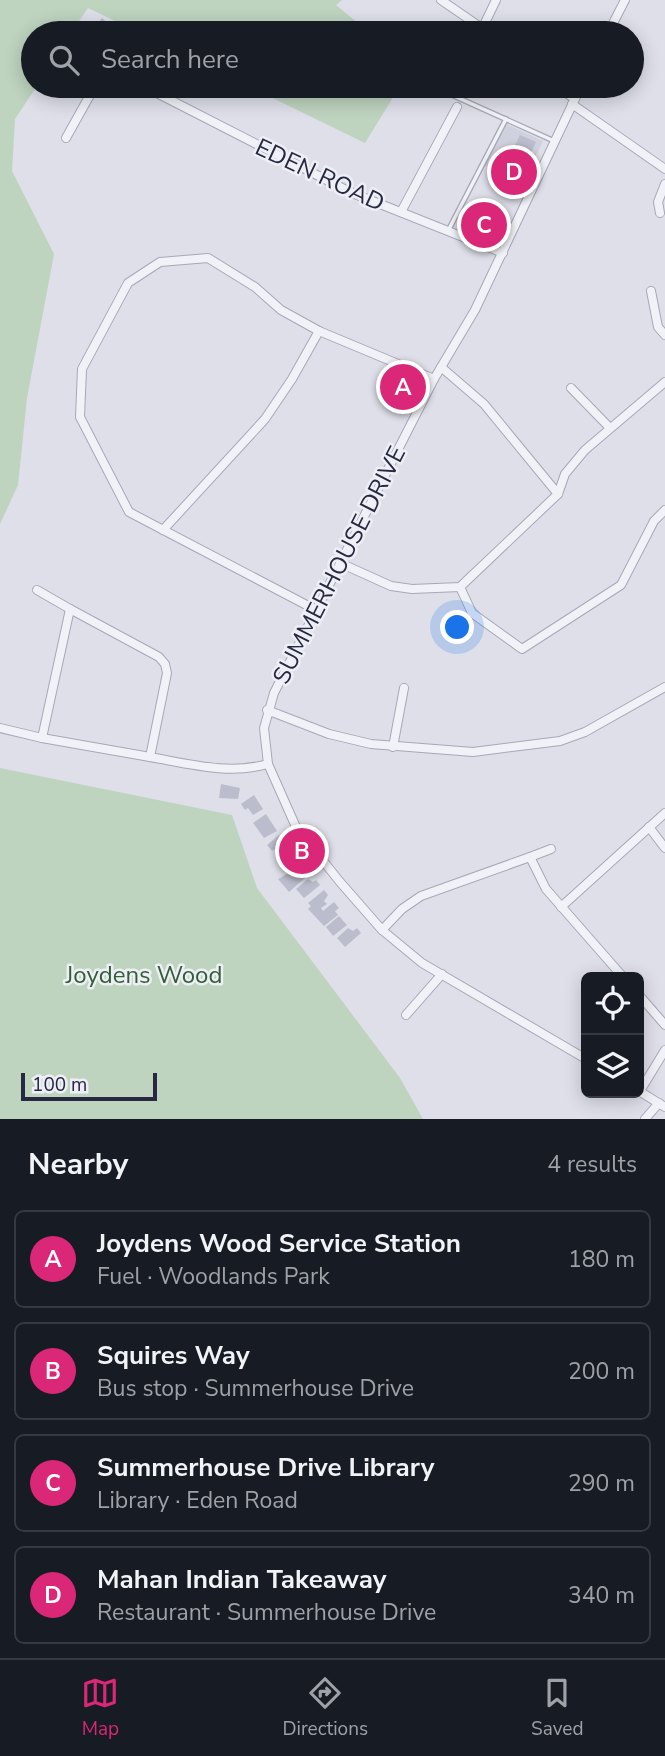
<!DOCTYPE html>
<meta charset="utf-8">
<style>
:root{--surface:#171b24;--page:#242831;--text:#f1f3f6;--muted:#9ea1a6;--line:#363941;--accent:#db2777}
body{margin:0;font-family:"Nunito Sans",sans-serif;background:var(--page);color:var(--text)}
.controls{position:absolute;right:21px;bottom:21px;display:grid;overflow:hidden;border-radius:10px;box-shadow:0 4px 18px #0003}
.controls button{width:63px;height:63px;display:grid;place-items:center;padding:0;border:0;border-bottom:2px solid var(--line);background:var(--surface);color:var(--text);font:35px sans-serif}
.scale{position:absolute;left:21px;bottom:18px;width:136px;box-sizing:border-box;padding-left:7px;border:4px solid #262941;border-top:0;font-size:19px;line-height:24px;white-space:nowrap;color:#262941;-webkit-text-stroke:5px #eeeff6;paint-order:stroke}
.you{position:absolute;left:458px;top:628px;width:24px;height:24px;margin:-18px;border:5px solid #fff;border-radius:50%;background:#1a73e8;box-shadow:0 0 0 10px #1a73e833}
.badge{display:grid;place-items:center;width:46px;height:46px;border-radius:50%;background:var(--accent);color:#fff;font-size:23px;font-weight:700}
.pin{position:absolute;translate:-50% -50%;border:4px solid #fff;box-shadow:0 2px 7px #0006}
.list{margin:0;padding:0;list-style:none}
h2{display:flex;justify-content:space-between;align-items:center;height:91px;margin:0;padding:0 28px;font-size:30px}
h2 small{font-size:23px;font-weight:400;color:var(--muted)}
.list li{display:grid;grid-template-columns:46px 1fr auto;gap:21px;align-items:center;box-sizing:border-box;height:98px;margin:0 14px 14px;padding:0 14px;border:2px solid var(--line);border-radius:10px}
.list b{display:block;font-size:26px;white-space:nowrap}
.list p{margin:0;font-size:23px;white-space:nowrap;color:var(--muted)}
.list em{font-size:23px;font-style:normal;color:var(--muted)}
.icon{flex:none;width:38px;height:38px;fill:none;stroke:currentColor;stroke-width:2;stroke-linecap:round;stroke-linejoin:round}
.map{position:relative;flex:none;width:665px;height:1119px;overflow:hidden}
.search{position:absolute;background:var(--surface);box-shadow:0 4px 18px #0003;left:21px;right:21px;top:21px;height:77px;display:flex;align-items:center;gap:18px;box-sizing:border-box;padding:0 24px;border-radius:38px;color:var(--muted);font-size:26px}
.sheet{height:539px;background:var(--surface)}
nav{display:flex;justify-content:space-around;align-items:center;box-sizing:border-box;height:98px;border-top:2px solid var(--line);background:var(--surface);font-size:19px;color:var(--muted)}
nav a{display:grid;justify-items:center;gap:4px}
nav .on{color:var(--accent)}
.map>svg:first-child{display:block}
.built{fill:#d0d1de}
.green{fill:#bed4bf}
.building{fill:#bbbdcc}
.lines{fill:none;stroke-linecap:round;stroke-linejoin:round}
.service-casing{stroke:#a7a8b7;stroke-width:6}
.minor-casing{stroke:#a7a8b7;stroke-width:10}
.service{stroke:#f1f2f7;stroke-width:3.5}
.minor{stroke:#f1f2f7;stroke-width:8}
.labels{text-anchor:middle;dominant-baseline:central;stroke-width:5;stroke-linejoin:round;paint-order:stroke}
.street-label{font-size:24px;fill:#262941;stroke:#eeeff6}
.park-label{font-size:24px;fill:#325e35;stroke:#eeeff6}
</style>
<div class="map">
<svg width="665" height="1119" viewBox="0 0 665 1119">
<rect width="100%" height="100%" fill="#dedfe9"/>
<!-- built -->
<path class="built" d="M502,122L543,141L523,184L480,163Z"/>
<!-- green -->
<g class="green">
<path d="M0,0H342L336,5L370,33H140L88,8L71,33H33V86H37L15,119L12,171L54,254L27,398L18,485L0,524Z"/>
<path d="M248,86H400L365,143Z"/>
<path d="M0,768L232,815L257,888L400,1078L423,1119H0Z"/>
</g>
<!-- building -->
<g class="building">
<path d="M102,18L110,25L103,33H90Z"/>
<path d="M520,135L536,142L519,179L503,171Z"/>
<path d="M472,214L480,218L482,214L498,221L492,234L468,223Z"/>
<path d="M221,784L240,788L238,799L219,798Z"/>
<path d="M254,795L263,809L253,815L248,808L245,810L241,804Z"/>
<path d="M266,814L277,831L264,838L253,823Z"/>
<path d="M279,835L292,852L283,859L275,849L272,851L267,845Z"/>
<path d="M303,865L307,870L304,872L306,877L289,892L278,879L292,871L293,873Z"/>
<path d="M308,879L313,882L316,880L320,885L304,898L296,889Z"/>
<path d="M324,890L328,895L324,901L327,904L321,908L323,911L334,902L339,908L335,911L338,915L324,926L308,909L311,906L308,903Z"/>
<path d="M339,916L347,925L333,936L326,927Z"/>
<path d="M348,928L353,931L357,928L361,933L345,947L337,938Z"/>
</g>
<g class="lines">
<!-- service casing -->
<g class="service-casing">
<g id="service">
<path d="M112,33L113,31"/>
<path d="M432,86L554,141"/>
<path d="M449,229L506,119"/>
</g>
</g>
<!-- minor casing -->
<g class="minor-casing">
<g id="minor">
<path d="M441,0L489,33"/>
<path d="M483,27L496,0"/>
<path d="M608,33L625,0"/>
<path d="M143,86L350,192L503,253"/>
<path d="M556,86L575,99"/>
<path d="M581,86L475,310L434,379L274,693L264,728L268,764L296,827L340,882L382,930L422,963L586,1059"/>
<path d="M572,104L665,169"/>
<path d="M66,138L95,86"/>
<path d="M401,212L457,107"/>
<path d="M660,213L658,202L665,184"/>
<path d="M651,291L658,327L665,335"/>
<path d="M441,367L484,404L558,494"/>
<path d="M571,388L610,428"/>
<path d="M163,530L265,419L292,379L319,331L434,379"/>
<path d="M340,563L391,586L412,589L460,587L558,494L565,474L585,450L665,382"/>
<path d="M460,587L472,613L522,649L621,585L654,521L665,510"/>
<path d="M37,590L70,609"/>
<path d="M316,610L129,512L80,417L82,369L128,283L160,262L208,258L255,287L281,310L319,331"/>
<path d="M267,710L329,734L371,744L473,752L560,741L585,732L665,687"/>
<path d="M0,728L42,738L150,757"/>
<path d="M42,738L70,609L159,657L165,664L167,673L150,757C190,764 229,775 268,764"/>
<path d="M393,747L404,688"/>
<path d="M649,827L665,848"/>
<path d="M530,857L551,849"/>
<path d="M561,907L665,813"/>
<path d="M382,930L402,909L421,896L530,857L546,889L623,977"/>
<path d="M639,995L665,1025"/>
<path d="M406,1015L442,974"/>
<path d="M639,1091L665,1107"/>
<path d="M640,1091L665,1050"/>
<path d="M645,1119L659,1103"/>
</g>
</g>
<!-- service -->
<use href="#service" class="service"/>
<!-- minor -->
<use href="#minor" class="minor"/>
</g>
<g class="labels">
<!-- street labels -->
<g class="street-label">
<text transform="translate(320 175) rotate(25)">EDEN ROAD</text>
<text transform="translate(339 565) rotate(-63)">SUMMERHOUSE DRIVE</text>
</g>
<!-- park labels -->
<g class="park-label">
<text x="144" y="975">Joydens Wood</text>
</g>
</g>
</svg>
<div class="controls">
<button><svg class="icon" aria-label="locate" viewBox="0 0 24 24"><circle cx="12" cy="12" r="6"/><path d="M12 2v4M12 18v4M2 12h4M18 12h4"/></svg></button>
<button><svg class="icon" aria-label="layers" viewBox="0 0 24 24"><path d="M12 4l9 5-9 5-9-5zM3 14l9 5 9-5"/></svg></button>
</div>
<div class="scale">100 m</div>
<div class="you"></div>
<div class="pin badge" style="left:403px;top:387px">A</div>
<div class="pin badge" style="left:302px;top:851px">B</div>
<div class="pin badge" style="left:484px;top:225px">C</div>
<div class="pin badge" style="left:514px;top:172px">D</div>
<div class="search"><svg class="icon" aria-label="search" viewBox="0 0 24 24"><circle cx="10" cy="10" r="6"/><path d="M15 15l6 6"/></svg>Search here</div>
</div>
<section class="sheet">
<h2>Nearby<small>4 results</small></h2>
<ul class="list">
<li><span class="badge">A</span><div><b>Joydens Wood Service Station</b><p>Fuel · Woodlands Park</p></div><em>180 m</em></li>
<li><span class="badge">B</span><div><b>Squires Way</b><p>Bus stop · Summerhouse Drive</p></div><em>200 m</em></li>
<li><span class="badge">C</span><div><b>Summerhouse Drive Library</b><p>Library · Eden Road</p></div><em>290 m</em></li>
<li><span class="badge">D</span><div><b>Mahan Indian Takeaway</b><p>Restaurant · Summerhouse Drive</p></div><em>340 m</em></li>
</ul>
</section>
<nav>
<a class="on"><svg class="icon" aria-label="map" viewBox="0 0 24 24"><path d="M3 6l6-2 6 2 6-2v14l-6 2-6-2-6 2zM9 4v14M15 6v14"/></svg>Map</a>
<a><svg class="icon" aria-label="directions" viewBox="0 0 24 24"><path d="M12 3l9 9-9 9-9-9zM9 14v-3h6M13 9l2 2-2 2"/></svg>Directions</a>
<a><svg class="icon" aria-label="saved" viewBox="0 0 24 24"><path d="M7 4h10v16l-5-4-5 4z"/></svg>Saved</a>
</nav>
